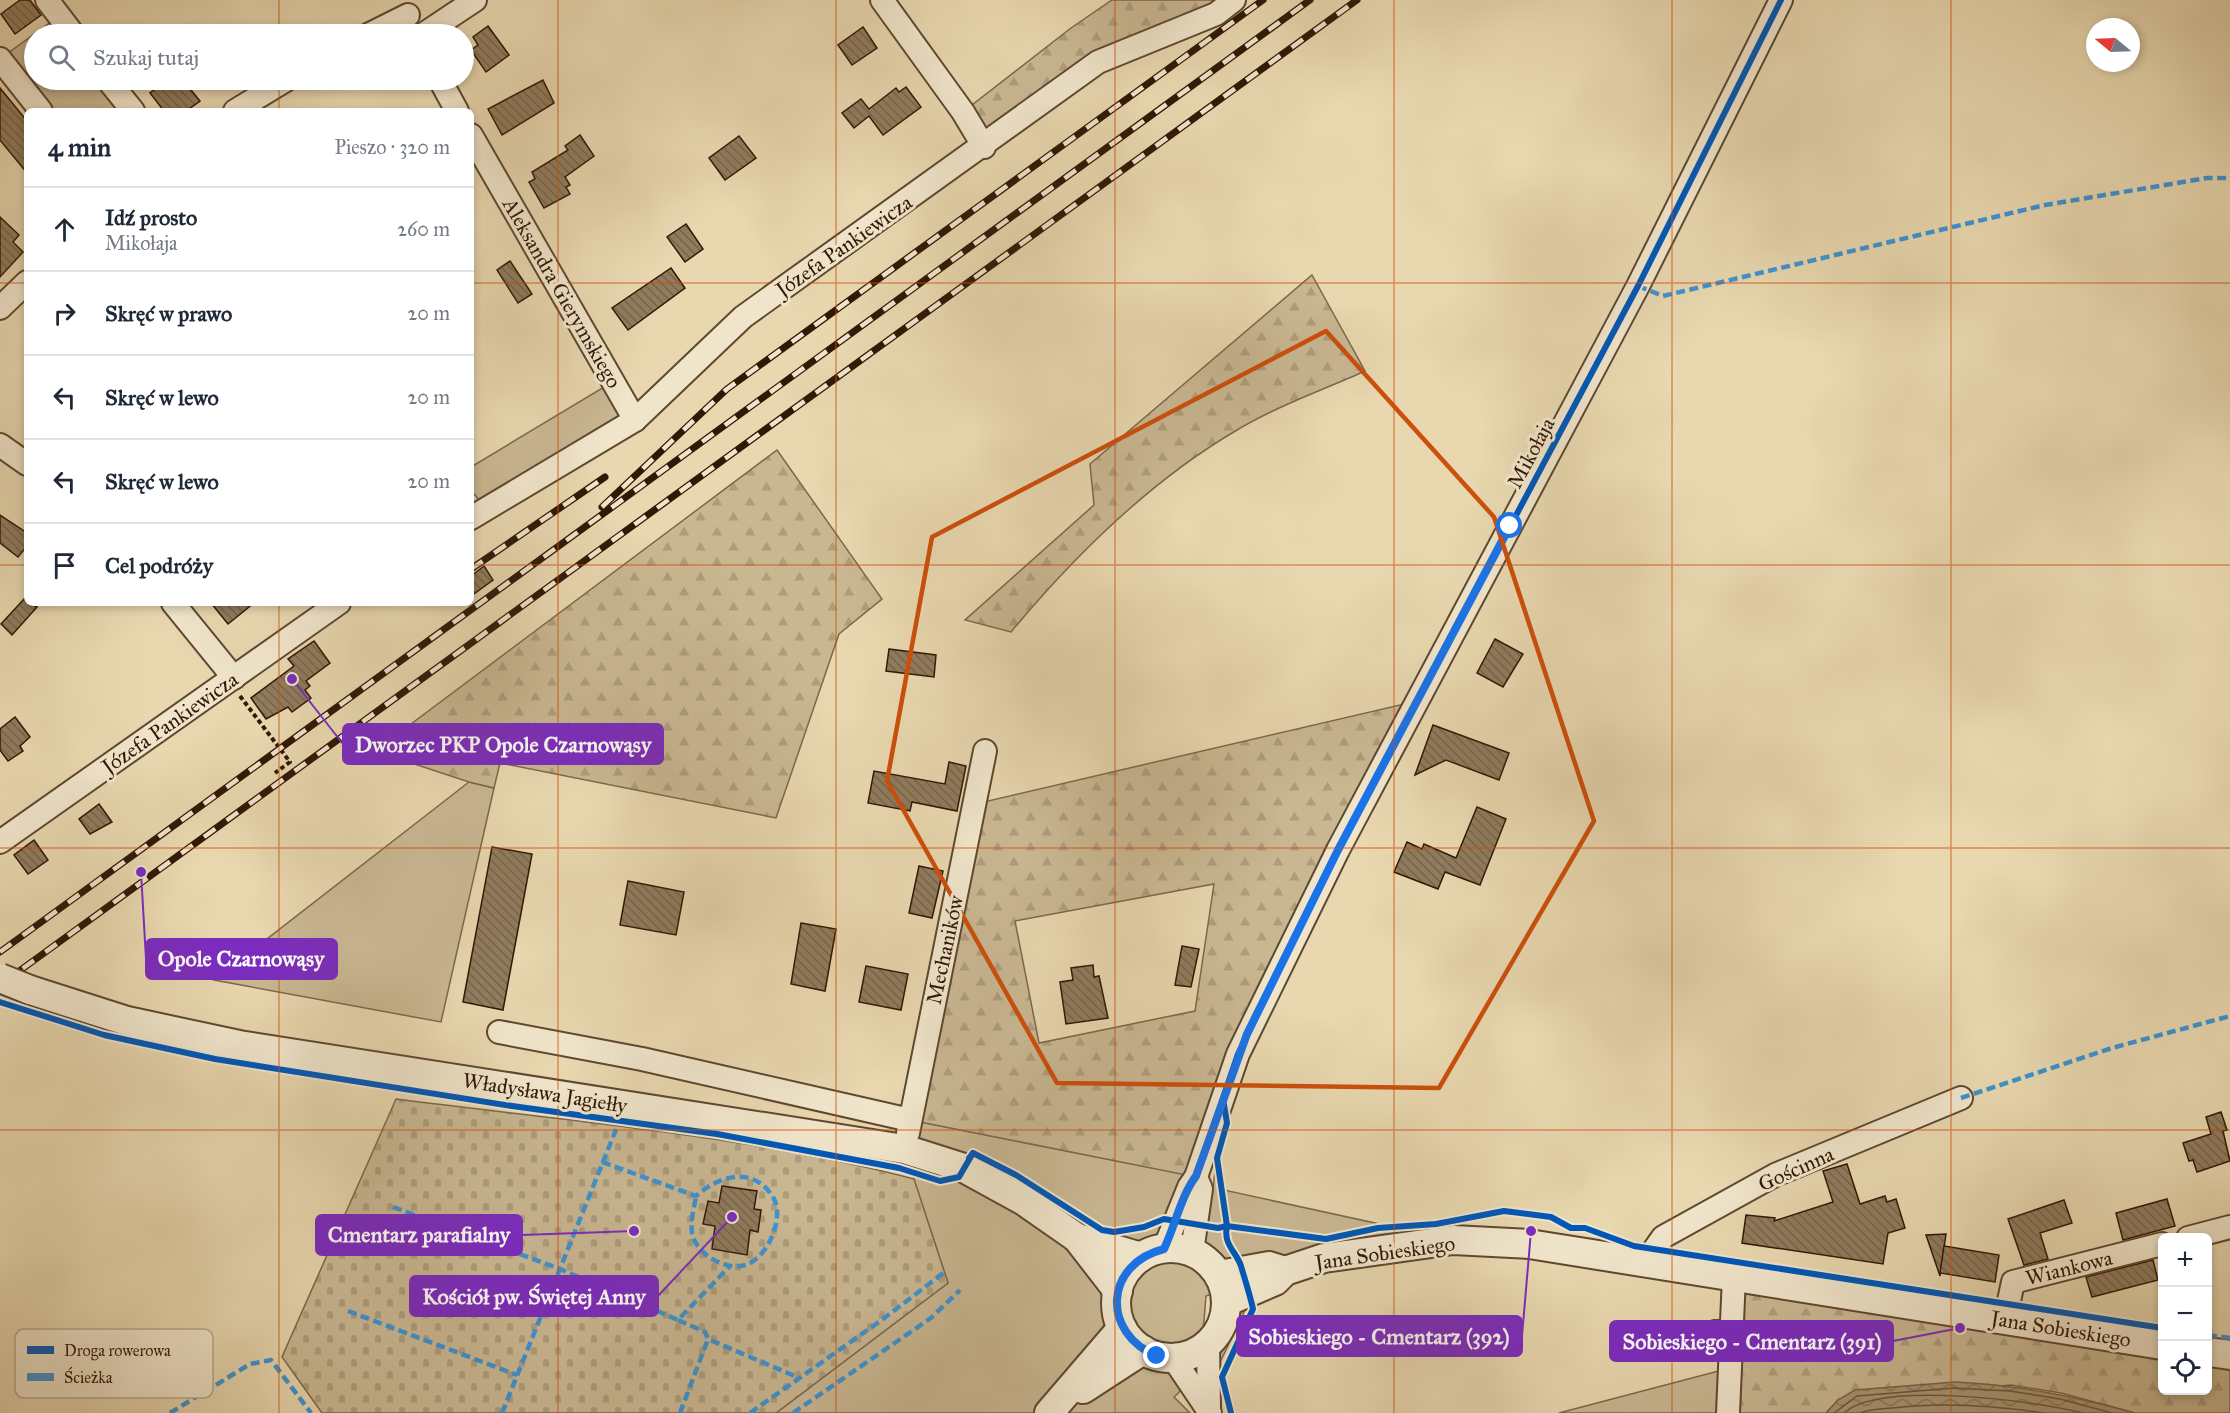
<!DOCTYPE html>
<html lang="pl">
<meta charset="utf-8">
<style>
:root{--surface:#fff;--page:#f2f2f3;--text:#1f2937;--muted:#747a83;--line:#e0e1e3}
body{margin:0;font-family:"IM FELL Great Primer",serif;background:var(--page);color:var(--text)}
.controls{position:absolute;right:18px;bottom:18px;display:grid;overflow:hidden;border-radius:9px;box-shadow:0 3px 9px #0003}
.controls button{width:54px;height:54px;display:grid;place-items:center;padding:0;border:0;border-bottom:2px solid var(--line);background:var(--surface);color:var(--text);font:30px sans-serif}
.compass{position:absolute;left:2086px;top:18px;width:54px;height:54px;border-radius:50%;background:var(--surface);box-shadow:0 3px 9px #0003;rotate:289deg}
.stop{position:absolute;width:18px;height:18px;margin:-14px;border:4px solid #1a73e8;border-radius:50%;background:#fff}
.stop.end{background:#1a73e8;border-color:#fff;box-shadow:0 2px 6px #0008}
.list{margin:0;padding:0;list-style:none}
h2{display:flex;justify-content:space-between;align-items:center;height:78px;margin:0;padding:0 24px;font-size:26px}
h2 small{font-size:20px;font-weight:400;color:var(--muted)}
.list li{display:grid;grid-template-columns:39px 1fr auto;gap:18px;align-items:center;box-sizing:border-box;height:84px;padding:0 24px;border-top:2px solid var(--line)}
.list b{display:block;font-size:22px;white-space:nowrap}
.list p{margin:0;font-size:20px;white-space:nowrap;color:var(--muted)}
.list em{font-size:20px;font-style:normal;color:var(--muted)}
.icon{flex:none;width:33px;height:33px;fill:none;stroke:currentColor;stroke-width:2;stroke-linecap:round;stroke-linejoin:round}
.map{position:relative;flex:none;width:2230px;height:1413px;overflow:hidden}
.search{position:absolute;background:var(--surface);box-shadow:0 3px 9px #0003;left:24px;top:24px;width:450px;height:66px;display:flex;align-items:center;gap:15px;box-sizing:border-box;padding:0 21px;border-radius:33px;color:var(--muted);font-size:22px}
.panel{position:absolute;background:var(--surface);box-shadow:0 3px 9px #0003;left:24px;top:108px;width:450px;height:498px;border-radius:9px}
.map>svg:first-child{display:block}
.grass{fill:#c9b792;stroke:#7c684c;stroke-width:1.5}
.forest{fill:url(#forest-firs);stroke:#7c684c;stroke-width:1.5;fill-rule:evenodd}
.cemetery{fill:url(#cemetery-stones);stroke:#7c684c;stroke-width:1.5}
.water{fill:url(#water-waves);stroke:#796448;stroke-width:1.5}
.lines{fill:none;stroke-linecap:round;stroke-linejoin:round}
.shore{stroke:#6c573d;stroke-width:1.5}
.building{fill:url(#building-back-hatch);stroke:#301805;stroke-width:1.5}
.service-casing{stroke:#5e4830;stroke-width:14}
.minor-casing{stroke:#5e4830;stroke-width:26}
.tertiary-casing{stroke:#5e4830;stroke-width:32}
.path{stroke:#301805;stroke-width:4;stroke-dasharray:4.5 3;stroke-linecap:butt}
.service{stroke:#f0e5cb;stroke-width:10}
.minor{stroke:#f0e5cb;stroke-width:22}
.tertiary{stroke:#f0e5cb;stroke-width:28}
.rail-casing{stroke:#301805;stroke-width:7}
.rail{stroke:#f0e5cb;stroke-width:4.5;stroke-dasharray:14;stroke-linecap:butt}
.tertiary-bridge-casing{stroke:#5e4830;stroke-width:32;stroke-linecap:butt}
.tertiary-bridge{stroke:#f0e5cb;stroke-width:28}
.quiet{stroke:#3d93d1;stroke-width:4.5;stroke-dasharray:9 4.5;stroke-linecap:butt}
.cycleway-casing{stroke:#f0e5cb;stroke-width:10}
.cycleway{stroke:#0057b8;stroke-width:6}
.route{stroke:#1a73e8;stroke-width:8}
.marked{fill:none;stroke:#cc4f0b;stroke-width:4.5;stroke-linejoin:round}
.grid{fill:none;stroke:#cc4f0b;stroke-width:1.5;stroke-opacity:0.55}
.labels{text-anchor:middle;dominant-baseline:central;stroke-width:6;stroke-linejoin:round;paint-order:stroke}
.street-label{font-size:21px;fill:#301805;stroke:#f0e5cb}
.key{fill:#f0e5cb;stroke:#b6a890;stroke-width:1.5}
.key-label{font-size:16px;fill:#301805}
.leader{fill:none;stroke:#7b2cbf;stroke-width:2}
.callout-dot{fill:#7b2cbf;stroke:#f0e5cb;stroke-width:2}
.callout{fill:#7b2cbf;stroke:#7b2cbf;stroke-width:2}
.callout-label{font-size:22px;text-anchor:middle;font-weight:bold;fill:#fff}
</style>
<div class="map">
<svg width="2230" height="1413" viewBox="0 0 2230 1413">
<defs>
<pattern id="forest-firs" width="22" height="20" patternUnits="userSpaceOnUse" patternTransform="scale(1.5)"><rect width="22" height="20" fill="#c9b792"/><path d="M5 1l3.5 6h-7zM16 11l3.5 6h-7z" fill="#ad9d7c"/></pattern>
<pattern id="cemetery-stones" width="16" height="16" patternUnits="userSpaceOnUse" patternTransform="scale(1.5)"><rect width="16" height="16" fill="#c9b792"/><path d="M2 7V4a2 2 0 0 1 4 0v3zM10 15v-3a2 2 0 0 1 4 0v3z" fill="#ad9d7c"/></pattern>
<pattern id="water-waves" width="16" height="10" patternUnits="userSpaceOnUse" patternTransform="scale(1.5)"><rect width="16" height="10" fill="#a99675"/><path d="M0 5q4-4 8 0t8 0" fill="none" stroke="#8a795e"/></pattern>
<pattern id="building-back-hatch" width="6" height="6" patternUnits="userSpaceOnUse" patternTransform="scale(1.5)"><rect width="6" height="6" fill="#907b5d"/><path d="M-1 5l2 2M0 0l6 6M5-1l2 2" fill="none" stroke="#76644b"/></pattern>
</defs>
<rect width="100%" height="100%" fill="#e8d7af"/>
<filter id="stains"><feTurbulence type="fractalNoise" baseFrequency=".00333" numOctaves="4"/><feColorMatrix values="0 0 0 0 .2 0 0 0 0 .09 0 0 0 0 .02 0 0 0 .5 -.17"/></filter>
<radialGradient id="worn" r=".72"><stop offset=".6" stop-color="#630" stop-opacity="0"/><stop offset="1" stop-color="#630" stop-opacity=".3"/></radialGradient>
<!-- grass -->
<g class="grass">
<path d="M59,16L73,34H34V80H108L133,111H41L0,59Z"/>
<path d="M614,381L635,420L486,509L471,490V467Z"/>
<path d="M469,782L494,788L441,1022L214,980Z"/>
<path d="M910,1120L1196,1176L1213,1188L1216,1163L1219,1189L1453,1240L1324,1258L1206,1296C1203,1331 1203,1373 1174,1397L1190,1413H776L948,1283L904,1149Z"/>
<path d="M1245,1304V1310L1213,1377L1216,1344Z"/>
<path d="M1730,1368L1728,1413H1559Z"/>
</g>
<!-- forest -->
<g class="forest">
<path d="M1112,0H1234L1146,44L984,147L963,112L1071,28Z"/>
<path d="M1312,275L1365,371C1323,390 1277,406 1237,430C1150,481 1075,555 1011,632L965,620L1094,505L1090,464Z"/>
<path d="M777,450L882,599L839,634L776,818L500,763L494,788L469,782L375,751Z"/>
<path d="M1417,701L1338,850L1196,1177L910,1120L975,804ZM1214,884L1195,1011L1039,1043L1015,921Z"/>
<path d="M1734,1276L2162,1345V1390H2208V1352L2230,1355V1413H2135L2061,1393L2011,1385L1838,1400L1826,1413H1728Z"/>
</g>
<!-- cemetery -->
<path class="cemetery" d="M396,1099C568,1121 746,1135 914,1179L948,1283L776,1413H322L282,1357Z"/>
<!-- water -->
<path class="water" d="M1955,1382C2019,1385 2073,1396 2135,1413H1826L1838,1400L1855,1390Z"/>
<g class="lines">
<!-- shore -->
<g class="shore">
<path d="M1834,1413L1857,1396L1954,1388L2010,1391L2060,1399L2112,1413"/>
<path d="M1844,1413C1880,1380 2037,1401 2083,1413"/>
<path d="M1860,1413C1870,1409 1882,1409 1892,1408C1943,1402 1993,1405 2043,1413"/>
</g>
</g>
<!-- building -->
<g class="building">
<path d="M20,0H30L41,15L15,34L1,14Z"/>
<path d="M488,26L509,55L486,72L471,50L478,45L473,37Z"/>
<path d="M863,27L877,48L852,65L838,45Z"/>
<path d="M167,80H183L200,101L186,111H164L150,93Z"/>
<path d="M543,80L554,103L502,135L488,109Z"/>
<path d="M906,87L921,107L883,135L869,116L854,128L842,113L861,99L869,109L896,88L899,92Z"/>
<path d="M0,88L27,121V173L0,140Z"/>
<path d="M580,135L594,156L565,177L570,185L566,187L570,194L544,208L529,182L535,179L532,172L568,150L565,146Z"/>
<path d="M739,136L756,158L725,180L709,158Z"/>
<path d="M0,217L19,235L13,242L23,252L0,277Z"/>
<path d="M686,224L703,249L685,262L667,237Z"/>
<path d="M510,261L532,294L518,303L497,270Z"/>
<path d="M671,268L685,288L628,330L612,308Z"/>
<path d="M0,515L27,533V546L18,557L0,543Z"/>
<path d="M484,566L493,580L471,596V576Z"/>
<path d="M26,597L27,603L37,607L12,635L1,624Z"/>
<path d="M211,603H254L228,624Z"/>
<path d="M1495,639L1523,654L1503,687L1477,673Z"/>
<path d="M314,641L330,663L306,681L310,686L305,690L311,698L292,712L288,707L266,719L251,698L294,666L288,659Z"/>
<path d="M889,649L936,655L934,677L886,671Z"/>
<path d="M15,717L30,737L20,746L23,751L8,761L0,750V729Z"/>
<path d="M1433,725L1509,753L1499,780L1446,760L1415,775Z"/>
<path d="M949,762L966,766L957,811L912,802L910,811L868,803L874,771L945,784Z"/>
<path d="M99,804L112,822L90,834L79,819Z"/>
<path d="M1477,807L1506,819L1480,885L1445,872L1438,889L1394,872L1407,842L1422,849L1424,844L1456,858Z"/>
<path d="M34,840L48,860L28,874L14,855Z"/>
<path d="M492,847L532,854L503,1010L463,1002Z"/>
<path d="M919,866L943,871L932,918L909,913Z"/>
<path d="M628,881L684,892L676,935L620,925Z"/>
<path d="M801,923L836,929L825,991L791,984Z"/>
<path d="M1182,946L1199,949L1191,987L1175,985Z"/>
<path d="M1093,965L1094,977L1099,976L1108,1018L1066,1024L1060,982L1073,980L1071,968Z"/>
<path d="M866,966L908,974L901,1010L859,1002Z"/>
<path d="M2221,1112L2227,1130L2223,1131L2230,1161L2197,1172L2193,1160L2189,1161L2183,1143L2211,1134L2206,1117Z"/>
<path d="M1847,1164L1860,1204L1885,1196L1887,1202L1896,1199L1905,1228L1888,1233L1883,1264L1742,1243L1746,1215L1775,1218L1774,1221L1833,1202L1823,1171Z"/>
<path d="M722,1186L757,1191L754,1209L761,1210L758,1232L750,1230L747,1255L712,1249L715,1226L703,1224L708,1201L719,1203Z"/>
<path d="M2167,1199L2175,1226L2123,1240L2116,1213Z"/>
<path d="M2064,1200L2072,1223L2040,1233L2048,1259L2024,1265L2008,1219Z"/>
<path d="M1946,1234L1940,1276L1926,1235Z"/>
<path d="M1944,1246L1999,1255L1995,1282L1940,1273Z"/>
<path d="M2153,1260L2158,1280L2092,1297L2086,1277Z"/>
</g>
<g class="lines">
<!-- service casing -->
<g class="service-casing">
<path id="service" d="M1714,1326H1732"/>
</g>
<!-- minor casing -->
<g class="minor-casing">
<g id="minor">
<path d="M47,0L73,34"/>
<path d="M882,0L963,112L984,147"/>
<path d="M370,34L408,15"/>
<path d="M424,34L475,0"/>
<path d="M0,59L41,111"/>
<path d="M108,80L133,111"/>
<path d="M440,80L457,111"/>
<path d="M235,111L286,80"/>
<path d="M471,135L635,420"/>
<path d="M0,308L27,282"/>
<path d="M0,445L27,464"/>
<path d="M471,518L635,420L743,317L1098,62L1216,14L1234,0"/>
<path d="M173,603L234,678"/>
<path d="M0,842L339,603"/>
<path d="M499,1032L642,1059L910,1120"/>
<path d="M908,1133L985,751"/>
<path d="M2188,1238L2230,1227"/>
<path d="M1164,1249L1189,1187L1196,1177L1238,1054L1338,850L1638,286L1781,0"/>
<path d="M1192,1252L1201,1189L1196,1177"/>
<path d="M1646,1261L1663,1237L1775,1175L1961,1098"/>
<path d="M2005,1320L2013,1282L2162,1244"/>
<path d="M1208,1344L1209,1408"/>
<path d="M1173,1358L1210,1413"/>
<path d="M1728,1413L1734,1276"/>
</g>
</g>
<!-- tertiary casing -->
<g class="tertiary-casing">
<g id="tertiary">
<path d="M30,990L127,1021L239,1045L904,1149L964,1168L1024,1201L1077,1238L1118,1291"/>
<path d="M1077,1238L1141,1257"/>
<circle cx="1171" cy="1303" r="55"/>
<path d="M1219,1275L1269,1266L1285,1271"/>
<path d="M1226,1302L1275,1281L1285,1271L1324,1258L1453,1240L1529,1244L2162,1345"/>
<path d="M2208,1352L2230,1355"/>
<path d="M1083,1389L1143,1350"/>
<path d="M1049,1413L1122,1328"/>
</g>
</g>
<!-- path -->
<path class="path" d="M240,696L290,762L275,773"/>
<!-- service -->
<use href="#service" class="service"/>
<!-- minor -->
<use href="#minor" class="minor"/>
<!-- tertiary -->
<use href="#tertiary" class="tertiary"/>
<!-- rail casing -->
<g class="rail-casing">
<g id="rail">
<path d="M602,507L727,389L1263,0"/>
<path d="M471,569L605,477"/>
<path d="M0,952L1310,0"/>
<path d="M0,985L1357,0"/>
</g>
</g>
<!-- rail -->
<use href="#rail" class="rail"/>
<!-- tertiary-bridge casing -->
<g class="tertiary-bridge-casing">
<path id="tertiary-bridge" d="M0,978L30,990"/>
</g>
<!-- tertiary-bridge -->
<use href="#tertiary-bridge" class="tertiary-bridge"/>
<!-- quiet -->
<g class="quiet">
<path d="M1638,286L1663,296L2045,205L2207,178H2230"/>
<path d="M1961,1098L2112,1048L2230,1016"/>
<path d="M602,1162L696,1196C719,1175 755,1165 774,1199C785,1221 765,1263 741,1266C724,1269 699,1255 693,1237C689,1224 694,1209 696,1196"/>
<path d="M393,1207L560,1269L678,1320L729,1267"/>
<path d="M348,1311L517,1375"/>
<path d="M678,1320L705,1332L708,1339L797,1377"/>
<path d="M2208,1335L2230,1338"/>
<path d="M170,1413L250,1364L271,1360L311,1413"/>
<path d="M502,1413L617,1127L622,1105"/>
<path d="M680,1413L708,1339"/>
<path d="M750,1413L883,1319L946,1271"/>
<path d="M793,1413L931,1318L960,1290"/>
</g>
<!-- cycleway casing -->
<g class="cycleway-casing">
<g id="cycleway">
<path d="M0,1002L104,1035L215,1059L512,1106L717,1134L899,1168L940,1181L959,1177L973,1153"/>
<path d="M1223,1099L1227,1123L1217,1158L1227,1226L1326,1239L1378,1228L1436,1224L1504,1211L1551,1217L1571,1228H1585L1634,1246L2162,1328"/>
<path d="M969,1158L973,1153L1016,1175L1102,1230L1114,1232L1144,1227L1164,1219L1218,1228L1227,1226C1223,1245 1236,1251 1241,1266C1245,1280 1250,1295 1253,1309L1222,1377L1231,1413"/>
<path d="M1164,1249L1189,1187L1196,1177L1238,1054L1338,850L1638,286L1781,0"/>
</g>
</g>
<!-- cycleway -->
<use href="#cycleway" class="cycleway"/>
</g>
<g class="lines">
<!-- route -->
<path class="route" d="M1157,1356C1101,1333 1104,1264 1164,1249C1175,1226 1181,1196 1196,1176L1247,1034L1338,850L1510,526"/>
</g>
<!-- marked area -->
<path class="marked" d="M1326,331L1494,517L1594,821L1439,1088L1057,1083L887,781L932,537Z"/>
<!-- grid -->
<path class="grid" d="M279,0V34M558,0V1413M836,0V1413M1115,0V1413M1394,0V1413M1672,0V1413M1951,0V1413M279,80V111M0,283H27M471,283H2230M0,565H27M471,565H2230M279,603V1413M0,848H2230M0,1130H2230"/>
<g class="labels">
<!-- street labels -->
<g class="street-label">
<text transform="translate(844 246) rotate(-35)">Józefa Pankiewicza</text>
<text transform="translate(562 293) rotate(60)">Aleksandra Gierymskiego</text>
<text transform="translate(1531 453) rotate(-62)">Mikołaja</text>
<text transform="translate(170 723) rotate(-35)">Józefa Pankiewicza</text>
<text transform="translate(945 950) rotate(-78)">Mechaników</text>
<text transform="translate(545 1093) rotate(9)">Władysława Jagiełły</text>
<text transform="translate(1796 1169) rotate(-24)">Gościnna</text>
<text transform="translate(1385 1253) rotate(-8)">Jana Sobieskiego</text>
<text transform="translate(2069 1268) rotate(-14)">Wiankowa</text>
<text transform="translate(2061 1329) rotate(9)">Jana Sobieskiego</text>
</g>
</g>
<!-- legend -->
<rect x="15" y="1329" width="198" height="69" rx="9" class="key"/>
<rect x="27" y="1346" width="27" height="8" fill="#0057b8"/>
<rect x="27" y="1373" width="27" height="8" fill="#3d93d1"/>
<g class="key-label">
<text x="64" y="1356">Droga rowerowa</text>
<text x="64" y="1383">Ścieżka</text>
</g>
<!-- callouts -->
<path class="leader" d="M292 679L343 744M141 872L146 959M634 1231L522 1235M732 1217L658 1296M1531 1231L1522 1336M1960 1328L1893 1341"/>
<g class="callout-dot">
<circle cx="292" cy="679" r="6"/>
<circle cx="141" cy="872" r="6"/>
<circle cx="634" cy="1231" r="6"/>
<circle cx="732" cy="1217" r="6"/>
<circle cx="1531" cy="1231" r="6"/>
<circle cx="1960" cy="1328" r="6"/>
</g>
<g class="callout">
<rect x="343" y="724" width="320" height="40" rx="6"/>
<rect x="146" y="939" width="191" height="40" rx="6"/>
<rect x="316" y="1215" width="206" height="40" rx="6"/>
<rect x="410" y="1276" width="248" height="40" rx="6"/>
<rect x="1237" y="1316" width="285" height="40" rx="6"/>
<rect x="1610" y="1321" width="283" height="40" rx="6"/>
</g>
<g class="callout-label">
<text x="503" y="752">Dworzec PKP Opole Czarnowąsy</text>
<text x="241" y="966">Opole Czarnowąsy</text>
<text x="419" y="1242">Cmentarz parafialny</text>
<text x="534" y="1304">Kościół pw. Świętej Anny</text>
<text x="1379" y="1344">Sobieskiego - Cmentarz (392)</text>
<text x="1752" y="1349">Sobieskiego - Cmentarz (391)</text>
</g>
<rect width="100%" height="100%" filter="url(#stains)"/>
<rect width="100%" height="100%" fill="url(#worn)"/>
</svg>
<div class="controls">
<button>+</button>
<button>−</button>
<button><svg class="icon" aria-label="locate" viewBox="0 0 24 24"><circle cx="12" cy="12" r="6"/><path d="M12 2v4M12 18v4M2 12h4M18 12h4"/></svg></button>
</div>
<svg class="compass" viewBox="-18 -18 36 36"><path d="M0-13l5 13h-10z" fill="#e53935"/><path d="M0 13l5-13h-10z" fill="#747a83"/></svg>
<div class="stop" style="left:1510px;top:526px"></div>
<div class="stop end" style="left:1157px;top:1356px"></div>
<div class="search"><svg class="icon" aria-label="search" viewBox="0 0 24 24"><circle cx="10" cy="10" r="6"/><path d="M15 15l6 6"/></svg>Szukaj tutaj</div>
<section class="panel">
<h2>4 min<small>Pieszo · 320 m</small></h2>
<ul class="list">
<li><svg class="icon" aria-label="ahead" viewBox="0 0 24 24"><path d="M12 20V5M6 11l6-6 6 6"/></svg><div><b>Idź prosto</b><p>Mikołaja</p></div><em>260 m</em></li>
<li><svg class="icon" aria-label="right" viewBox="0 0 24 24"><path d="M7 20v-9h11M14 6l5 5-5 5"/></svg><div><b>Skręć w prawo</b></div><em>20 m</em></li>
<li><svg class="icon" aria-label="left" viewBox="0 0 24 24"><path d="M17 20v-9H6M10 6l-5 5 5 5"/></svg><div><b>Skręć w lewo</b></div><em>20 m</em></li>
<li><svg class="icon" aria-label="left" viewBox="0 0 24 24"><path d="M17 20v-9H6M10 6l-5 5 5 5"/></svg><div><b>Skręć w lewo</b></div><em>20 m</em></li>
<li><svg class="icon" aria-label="arrive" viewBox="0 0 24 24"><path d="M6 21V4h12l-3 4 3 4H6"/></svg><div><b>Cel podróży</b></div></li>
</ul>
</section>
</div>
